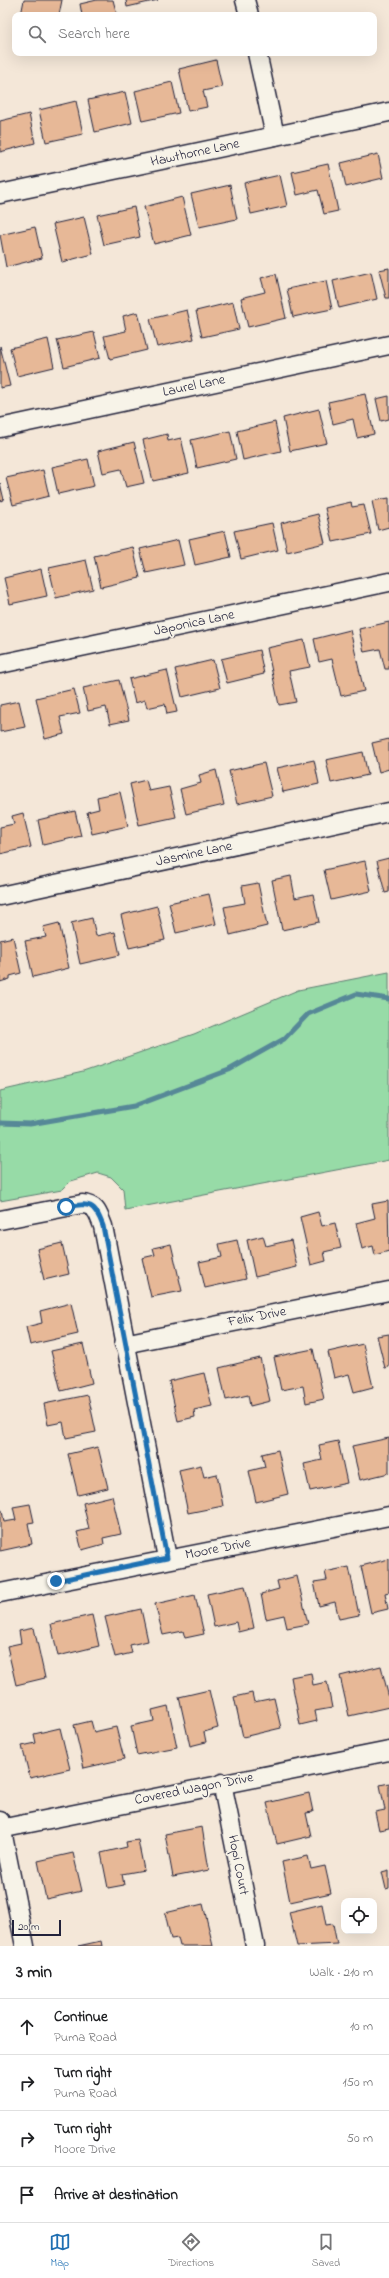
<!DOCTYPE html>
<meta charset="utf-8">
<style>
:root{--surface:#fff;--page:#f6f6f6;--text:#202124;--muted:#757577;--line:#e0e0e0;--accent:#1f6fb2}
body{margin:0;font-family:"Indie Flower",sans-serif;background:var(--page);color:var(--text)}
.controls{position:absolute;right:12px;bottom:12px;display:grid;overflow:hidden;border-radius:8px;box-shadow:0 4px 16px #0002}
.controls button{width:36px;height:36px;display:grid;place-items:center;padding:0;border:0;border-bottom:1px solid var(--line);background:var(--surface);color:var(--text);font:20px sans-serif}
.scale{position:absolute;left:12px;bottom:10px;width:49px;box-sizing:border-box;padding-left:4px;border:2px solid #22223b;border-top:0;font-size:11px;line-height:14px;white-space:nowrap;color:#22223b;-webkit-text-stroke:3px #f7f3e8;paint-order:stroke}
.stop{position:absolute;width:12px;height:12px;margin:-9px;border:3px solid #1f6fb2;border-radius:50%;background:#fff}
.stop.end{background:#1f6fb2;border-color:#fff;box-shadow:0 1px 4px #0008}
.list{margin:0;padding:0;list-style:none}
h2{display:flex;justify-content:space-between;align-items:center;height:52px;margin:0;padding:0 16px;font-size:17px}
h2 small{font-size:13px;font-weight:400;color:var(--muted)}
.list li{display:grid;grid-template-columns:26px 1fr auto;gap:12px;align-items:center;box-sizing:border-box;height:56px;padding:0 16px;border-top:1px solid var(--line)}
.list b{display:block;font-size:15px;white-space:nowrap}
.list p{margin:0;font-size:13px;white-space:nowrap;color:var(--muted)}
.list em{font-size:13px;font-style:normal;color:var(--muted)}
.icon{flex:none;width:22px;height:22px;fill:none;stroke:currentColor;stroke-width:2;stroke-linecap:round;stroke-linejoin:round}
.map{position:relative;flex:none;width:389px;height:1946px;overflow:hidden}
.search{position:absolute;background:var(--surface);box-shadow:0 4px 16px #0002;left:12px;right:12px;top:12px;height:44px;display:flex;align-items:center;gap:10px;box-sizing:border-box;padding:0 14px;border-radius:8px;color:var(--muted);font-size:15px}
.sheet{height:276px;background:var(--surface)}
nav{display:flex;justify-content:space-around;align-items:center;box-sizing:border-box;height:56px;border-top:1px solid var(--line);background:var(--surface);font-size:11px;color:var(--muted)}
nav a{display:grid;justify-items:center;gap:2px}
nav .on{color:var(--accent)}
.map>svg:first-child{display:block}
.green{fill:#97dba7;stroke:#5c7e71}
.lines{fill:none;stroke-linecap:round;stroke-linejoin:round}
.stream{stroke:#578897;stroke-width:5}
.building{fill:#e7b897;stroke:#22223b}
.minor-casing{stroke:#22223b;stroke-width:21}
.minor{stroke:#f7f3e8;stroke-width:18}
.route{stroke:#1f6fb2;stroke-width:5}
.labels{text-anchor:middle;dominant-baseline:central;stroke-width:3.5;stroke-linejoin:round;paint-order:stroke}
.street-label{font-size:14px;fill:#22223b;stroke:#f7f3e8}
</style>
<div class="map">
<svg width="389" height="1946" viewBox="0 0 389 1946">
<rect width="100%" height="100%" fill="#f4e7d8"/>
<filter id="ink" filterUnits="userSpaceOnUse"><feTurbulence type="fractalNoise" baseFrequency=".025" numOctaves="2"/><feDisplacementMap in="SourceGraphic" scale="8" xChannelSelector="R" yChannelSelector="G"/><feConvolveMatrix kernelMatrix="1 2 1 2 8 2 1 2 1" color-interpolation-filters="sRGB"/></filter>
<g filter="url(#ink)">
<!-- green -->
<path class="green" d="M389,972V1160L125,1210L123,1189L111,1177L98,1173L71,1181L62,1190L0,1201V1091L83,1072L194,1034L298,990Z"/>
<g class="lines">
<!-- stream -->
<path class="stream" d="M0,1123L30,1124L134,1106L229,1070L284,1039L308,1014L356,994L389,999"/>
</g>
<!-- building -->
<g class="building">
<path d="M24,0H62L59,15H21Z"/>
<path d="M97,0H113L117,15H82L80,4Z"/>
<path d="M126,0H158L127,7Z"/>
<path d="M216,60L222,87L203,91L207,107L188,111L179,69Z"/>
<path d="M172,82L179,113L142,121L135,91Z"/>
<path d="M125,92L132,123L95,132L88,100Z"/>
<path d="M76,101L83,134L46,142L39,110Z"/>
<path d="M29,114L35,143L0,152V121Z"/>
<path d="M378,154L383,178L346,187L341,163Z"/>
<path d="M328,164L338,211L324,214L318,190L297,195L292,172Z"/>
<path d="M280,175L287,206L251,214L244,183Z"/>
<path d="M230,185L237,219L199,227L191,194Z"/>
<path d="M182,197L191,235L154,244L144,207Z"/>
<path d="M134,207L140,237L104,245L97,215Z"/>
<path d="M84,217L93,254L62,262L53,224Z"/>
<path d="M35,227L42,258L6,267L0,235Z"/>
<path d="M389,268V298H386L379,270Z"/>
<path d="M371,272L377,299L339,308L333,281Z"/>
<path d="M276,274L286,318L248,327L241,298L265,292L261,278Z"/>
<path d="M326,281L332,309L293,317L287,289Z"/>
<path d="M233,302L239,329L202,337L196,311Z"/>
<path d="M187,310L194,339L157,347L150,319Z"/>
<path d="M138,312L147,350L110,359L104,336L126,331L123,316Z"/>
<path d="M94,332L100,358L64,367L57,340Z"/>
<path d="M48,339L54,367L17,376L10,348Z"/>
<path d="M0,346L10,386L0,388Z"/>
<path d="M365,394L374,434L357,438L353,419L333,424L328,402Z"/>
<path d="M389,396V419L381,421L376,399Z"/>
<path d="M319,409L327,443L290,451L283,418Z"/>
<path d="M275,422L281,451L243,460L237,431Z"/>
<path d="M230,431L236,459L197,468L191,440Z"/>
<path d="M167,434L168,441L181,438L189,473L153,481L143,440Z"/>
<path d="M134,442L144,483L126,487L121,469L103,473L98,451Z"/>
<path d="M88,459L94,486L58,494L52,467Z"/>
<path d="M43,470L49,496L13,505L6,478Z"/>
<path d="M0,483L4,500L0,501Z"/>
<path d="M389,498V527L378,530L372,501Z"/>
<path d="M351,502L352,507L364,505L371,534L333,542L325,508Z"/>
<path d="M318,514L325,543L287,552L281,523Z"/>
<path d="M272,523L278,550L241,559L234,531Z"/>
<path d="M225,531L231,557L195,565L189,539Z"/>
<path d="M178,540L184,565L146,573L140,549Z"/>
<path d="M133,547L140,578L101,587L94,556Z"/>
<path d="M86,560L93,589L56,598L49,568Z"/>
<path d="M41,569L47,596L10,604L4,578Z"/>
<path d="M389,622V669H385L380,649L364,652L359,629Z"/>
<path d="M350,630L364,691L341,696L332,659L319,662L314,639Z"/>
<path d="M304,640L310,667L289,671L296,702L279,705L267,648Z"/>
<path d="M259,650L264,674L227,683L221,659Z"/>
<path d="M213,660L220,688L182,697L175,669Z"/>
<path d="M167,670L177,712L167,714L165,704L147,708L145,700L135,703L129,679Z"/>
<path d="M119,680L129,720L110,724L106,707L88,711L83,688Z"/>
<path d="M74,689L80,713L60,717L64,734L45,739L36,698Z"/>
<path d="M19,701L25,727L0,732V705Z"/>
<path d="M389,739V769L379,772L372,743Z"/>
<path d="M363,752L368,775L331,783L326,760Z"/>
<path d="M314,760L319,784L283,792L277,768Z"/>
<path d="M264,763L272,796L237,804L229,771Z"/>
<path d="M216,770L224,805L186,814L180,789L201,783L199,775Z"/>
<path d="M146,780L149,791L169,787L176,817L139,825L130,784Z"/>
<path d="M120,792L128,826L92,834L87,812L99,809L97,797Z"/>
<path d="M75,811L81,836L43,845L38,820Z"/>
<path d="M23,813L31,847L0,854V827L14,824L12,816Z"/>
<path d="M389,858V892L385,893L377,861Z"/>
<path d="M365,861L371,891L331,900L324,870Z"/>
<path d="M291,876L295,898L313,894L319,922L282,930L272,880Z"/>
<path d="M258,883L267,926L230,935L224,907L245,903L242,886Z"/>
<path d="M209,894L216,924L176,933L169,903Z"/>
<path d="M157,906L165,940L129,948L121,915Z"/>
<path d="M92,918L96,936L115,932L120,955L80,964L71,923Z"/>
<path d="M59,923L69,968L33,977L25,941L46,937L43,927Z"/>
<path d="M13,937L21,973L10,976V979L0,982V940Z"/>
<path d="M388,1201L389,1251L375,1255L373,1246L362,1249L356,1223L375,1218L372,1204Z"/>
<path d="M318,1212L322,1226L335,1223L341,1248L324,1252L326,1261L311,1265L300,1217Z"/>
<path d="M263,1236L266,1246L291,1240L297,1267L255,1277L247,1240Z"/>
<path d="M237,1240L246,1279L205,1288L199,1262L222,1257L219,1244Z"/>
<path d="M62,1243L69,1274L44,1280L37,1249Z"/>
<path d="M171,1244L182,1291L151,1297L142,1258L155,1255L153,1248Z"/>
<path d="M71,1303L78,1334L30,1345L26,1327L42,1323L40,1311Z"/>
<path d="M389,1334V1367L385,1368L377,1336Z"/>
<path d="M83,1344L92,1383L61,1391L51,1351Z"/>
<path d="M363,1344L373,1387L354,1392L349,1374L334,1378L328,1352Z"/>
<path d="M313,1349L324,1399L306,1403L303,1386L281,1390L274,1357Z"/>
<path d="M260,1358L270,1401L250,1406L248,1395L226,1400L219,1368Z"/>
<path d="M204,1373L212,1406L194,1410L195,1417L178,1421L169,1381Z"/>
<path d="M88,1395L96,1432L66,1438L63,1422L48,1425L44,1404Z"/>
<path d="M389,1438V1473L360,1480L352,1446Z"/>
<path d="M338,1441L347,1483L310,1491L304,1464L322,1460L319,1445Z"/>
<path d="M98,1447L108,1488L78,1495L68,1454Z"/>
<path d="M278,1450L288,1494L256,1502L249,1471L265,1467L262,1454Z"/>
<path d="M201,1465L204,1477L217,1474L223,1506L188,1513L179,1470Z"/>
<path d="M112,1496L121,1534L103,1538L104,1544L82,1550L77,1532L89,1529L83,1503Z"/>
<path d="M30,1504L34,1522L28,1523L32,1544L0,1551V1510H2L4,1522L16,1520L13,1507Z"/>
<path d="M389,1559V1592L385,1593L388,1609L371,1613L361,1566Z"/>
<path d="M349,1567L359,1615L339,1619L335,1602L319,1606L314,1582L327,1580L325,1572Z"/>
<path d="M297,1576L308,1624L287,1628L284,1615L266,1619L261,1594L279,1589L277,1581Z"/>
<path d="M245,1586L254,1628L238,1632L236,1622L214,1627L207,1594Z"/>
<path d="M195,1595L204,1634L185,1638L183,1631L163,1635L155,1604Z"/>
<path d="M141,1609L148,1641L130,1645L132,1653L115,1657L105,1617Z"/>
<path d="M92,1615L99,1646L58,1656L51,1624Z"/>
<path d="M34,1628L45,1678L16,1685L7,1646L21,1643L19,1631Z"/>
<path d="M381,1666L389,1698V1707L349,1716L340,1676Z"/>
<path d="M311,1673L313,1685L327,1682L332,1708L315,1711L317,1721L300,1725L291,1677Z"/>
<path d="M209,1690L218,1728L204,1732L206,1742L190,1746L179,1697Z"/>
<path d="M252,1693L254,1702L274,1698L281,1728L243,1737L234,1697Z"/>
<path d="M168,1706L177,1747L137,1755L131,1726L154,1721L152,1710Z"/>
<path d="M91,1721L94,1732L116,1727L124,1759L84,1768L74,1725Z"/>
<path d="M60,1728L70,1769L30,1778L22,1746L36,1743L34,1734Z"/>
<path d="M389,1783V1828L379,1830L375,1812L385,1810L380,1785Z"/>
<path d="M309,1793L313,1812L306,1813L311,1836L277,1844L267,1803Z"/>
<path d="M202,1827L209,1870L173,1877L165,1834Z"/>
<path d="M138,1840L144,1870L122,1874L124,1885L108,1888L101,1853L127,1847L126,1842Z"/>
<path d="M73,1853L82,1891L46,1899L38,1861Z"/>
<path d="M308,1856L311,1869L325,1866L331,1893L290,1902L282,1862Z"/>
<path d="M389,1870V1888L386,1889L382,1872Z"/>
<path d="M203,1904L213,1946H180L178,1938L171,1939L165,1913Z"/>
<path d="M322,1904L326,1925L333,1924L337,1944L297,1946L289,1912Z"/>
<path d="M101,1941L102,1946H78Z"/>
</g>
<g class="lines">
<!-- minor casing -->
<g class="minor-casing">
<g id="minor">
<path d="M245,0L249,15"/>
<path d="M257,53L275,136"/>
<path d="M0,194L389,112"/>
<path d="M0,428L389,345"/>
<path d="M0,664L389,582"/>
<path d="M0,896L389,812"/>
<path d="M0,1220L82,1204C97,1205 98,1214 103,1226L167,1558"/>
<path d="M124,1344L389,1291"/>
<path d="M0,1593L389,1516"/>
<path d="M222,1783L255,1946"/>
<path d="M0,1821L25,1946"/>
<path d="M0,1829L389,1751"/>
</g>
</g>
<!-- minor -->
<use href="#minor" class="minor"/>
</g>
</g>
<g class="lines" filter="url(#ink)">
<!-- route -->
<path class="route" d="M56,1581L167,1558L103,1226C94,1202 90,1203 66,1207"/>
</g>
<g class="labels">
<!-- street labels -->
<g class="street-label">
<text transform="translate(195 153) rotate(-12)">Hawthorne Lane</text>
<text transform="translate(194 386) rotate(-12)">Laurel Lane</text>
<text transform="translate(194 623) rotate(-12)">Japonica Lane</text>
<text transform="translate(194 854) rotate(-12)">Jasmine Lane</text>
<text transform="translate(257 1317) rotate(-11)">Felix Drive</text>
<text transform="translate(218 1549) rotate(-11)">Moore Drive</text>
<text transform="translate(194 1789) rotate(-11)">Covered Wagon Drive</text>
<text transform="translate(238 1865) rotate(79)">Hopi Court</text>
</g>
</g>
</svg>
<div class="controls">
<button><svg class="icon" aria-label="locate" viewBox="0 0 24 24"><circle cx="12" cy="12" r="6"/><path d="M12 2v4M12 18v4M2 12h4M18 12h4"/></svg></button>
</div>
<div class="scale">20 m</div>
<div class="stop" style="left:66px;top:1207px"></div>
<div class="stop end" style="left:56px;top:1581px"></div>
<div class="search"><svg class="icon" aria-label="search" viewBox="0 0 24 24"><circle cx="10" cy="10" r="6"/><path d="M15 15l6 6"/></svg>Search here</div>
</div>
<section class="sheet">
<h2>3 min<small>Walk · 210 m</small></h2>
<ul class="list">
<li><svg class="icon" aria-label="ahead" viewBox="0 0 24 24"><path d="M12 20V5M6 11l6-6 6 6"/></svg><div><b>Continue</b><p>Puma Road</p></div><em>10 m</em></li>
<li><svg class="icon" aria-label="right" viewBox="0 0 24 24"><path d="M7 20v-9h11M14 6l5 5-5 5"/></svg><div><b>Turn right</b><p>Puma Road</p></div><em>150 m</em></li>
<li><svg class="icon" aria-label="right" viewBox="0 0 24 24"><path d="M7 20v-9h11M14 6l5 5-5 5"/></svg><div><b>Turn right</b><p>Moore Drive</p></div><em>50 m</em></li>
<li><svg class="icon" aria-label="arrive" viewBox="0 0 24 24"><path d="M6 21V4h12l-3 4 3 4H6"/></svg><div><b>Arrive at destination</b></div></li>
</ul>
</section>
<nav>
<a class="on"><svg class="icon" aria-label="map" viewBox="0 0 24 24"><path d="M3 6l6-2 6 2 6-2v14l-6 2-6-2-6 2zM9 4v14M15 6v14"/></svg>Map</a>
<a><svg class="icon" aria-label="directions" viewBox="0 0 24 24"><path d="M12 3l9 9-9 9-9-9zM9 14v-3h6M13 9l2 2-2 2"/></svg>Directions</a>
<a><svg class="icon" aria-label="saved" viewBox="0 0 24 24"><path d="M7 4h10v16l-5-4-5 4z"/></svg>Saved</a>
</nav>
